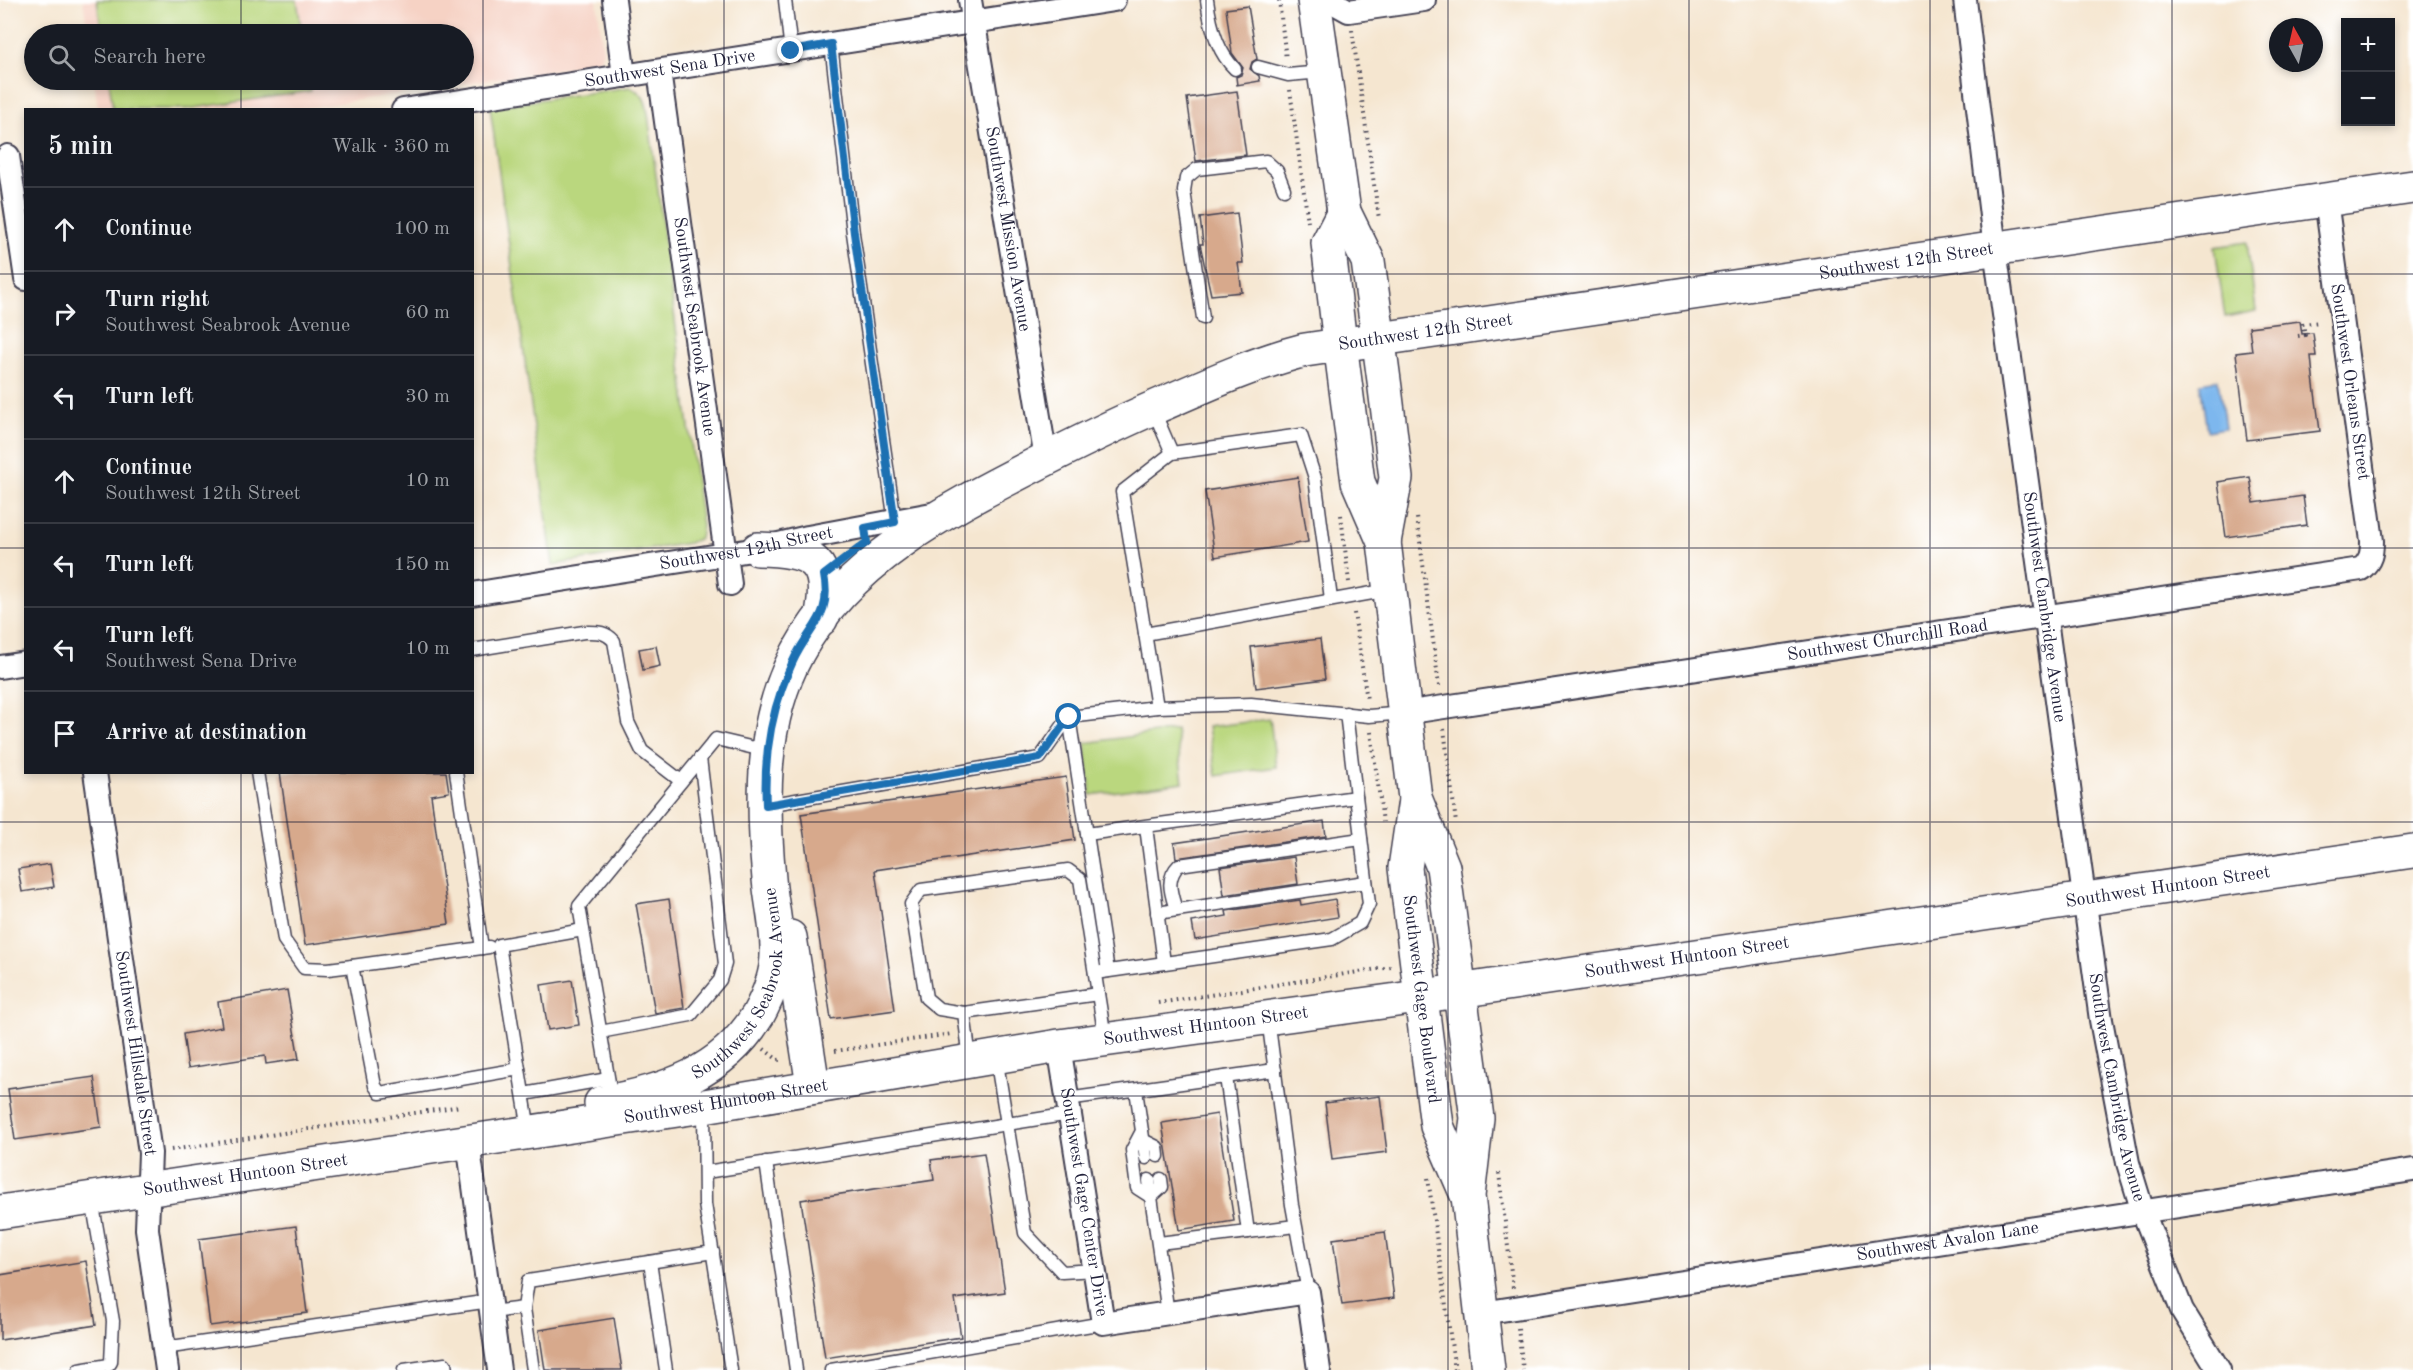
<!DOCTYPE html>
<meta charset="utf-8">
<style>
:root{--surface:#171b24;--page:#20242c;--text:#f1f3f6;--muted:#9ea1a6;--line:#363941}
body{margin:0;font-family:"Old Standard TT",serif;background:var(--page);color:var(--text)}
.controls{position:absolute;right:18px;top:18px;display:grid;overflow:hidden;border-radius:0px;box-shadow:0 3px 9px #0003}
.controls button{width:54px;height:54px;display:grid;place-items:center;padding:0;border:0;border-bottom:2px solid var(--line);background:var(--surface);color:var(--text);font:30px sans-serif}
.compass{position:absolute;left:2269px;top:18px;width:54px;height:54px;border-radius:50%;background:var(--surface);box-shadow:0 3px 9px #0003;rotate:352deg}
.stop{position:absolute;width:18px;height:18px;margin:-14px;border:4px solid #1f6fb2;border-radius:50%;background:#fff}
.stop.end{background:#1f6fb2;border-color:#fff;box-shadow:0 2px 6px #0008}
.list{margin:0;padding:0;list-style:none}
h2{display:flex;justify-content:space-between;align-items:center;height:78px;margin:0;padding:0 24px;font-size:26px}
h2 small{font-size:20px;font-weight:400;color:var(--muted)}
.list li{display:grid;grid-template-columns:39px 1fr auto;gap:18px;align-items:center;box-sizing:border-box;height:84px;padding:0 24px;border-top:2px solid var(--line)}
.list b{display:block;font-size:22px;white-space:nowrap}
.list p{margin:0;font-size:20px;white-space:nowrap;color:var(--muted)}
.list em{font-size:20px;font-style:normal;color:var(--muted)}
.icon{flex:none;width:33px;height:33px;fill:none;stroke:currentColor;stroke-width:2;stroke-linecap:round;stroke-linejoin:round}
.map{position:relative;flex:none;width:2413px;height:1370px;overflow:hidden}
.search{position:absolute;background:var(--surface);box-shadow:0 3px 9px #0003;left:24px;top:24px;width:450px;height:66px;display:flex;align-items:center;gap:15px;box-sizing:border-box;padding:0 21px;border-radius:33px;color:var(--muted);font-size:22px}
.panel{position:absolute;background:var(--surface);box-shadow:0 3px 9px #0003;left:24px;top:108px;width:450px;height:666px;border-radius:0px}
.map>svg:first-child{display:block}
.built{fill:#f6d2c4}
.green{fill:#bad77e;stroke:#6e7c5c;stroke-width:1.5}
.water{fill:#7db7ee;stroke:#506c94;stroke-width:1.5}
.building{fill:#d7a98c}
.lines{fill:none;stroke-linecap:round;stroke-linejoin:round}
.lane-casing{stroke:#423f51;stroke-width:15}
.street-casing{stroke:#423f51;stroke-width:26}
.secondary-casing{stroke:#423f51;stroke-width:36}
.path{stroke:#423f51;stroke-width:4;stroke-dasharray:1.5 4.5;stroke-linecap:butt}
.lane{stroke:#fff;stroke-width:12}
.street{stroke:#fff;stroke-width:22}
.secondary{stroke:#fff;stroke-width:33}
.route{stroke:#1f6fb2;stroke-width:8}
.grid{fill:none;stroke:#22223b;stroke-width:1.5;stroke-opacity:0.55}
.labels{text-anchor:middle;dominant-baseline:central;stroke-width:6;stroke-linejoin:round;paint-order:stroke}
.street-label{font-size:18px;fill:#22223b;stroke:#fff}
</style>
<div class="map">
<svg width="2413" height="1370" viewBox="0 0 2413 1370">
<rect width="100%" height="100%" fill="#fff"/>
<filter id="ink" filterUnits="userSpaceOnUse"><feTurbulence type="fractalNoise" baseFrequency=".0167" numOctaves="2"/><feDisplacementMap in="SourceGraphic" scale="12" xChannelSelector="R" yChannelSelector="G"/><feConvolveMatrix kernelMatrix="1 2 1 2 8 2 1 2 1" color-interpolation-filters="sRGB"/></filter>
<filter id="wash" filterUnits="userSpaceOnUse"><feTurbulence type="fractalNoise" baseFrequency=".008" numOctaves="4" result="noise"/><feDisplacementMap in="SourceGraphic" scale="24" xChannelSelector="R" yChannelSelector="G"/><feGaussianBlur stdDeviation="1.35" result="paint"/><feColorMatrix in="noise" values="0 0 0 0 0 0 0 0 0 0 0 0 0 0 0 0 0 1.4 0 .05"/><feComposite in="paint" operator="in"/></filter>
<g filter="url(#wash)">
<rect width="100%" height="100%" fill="#f5e6d0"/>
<!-- built -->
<path class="built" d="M83,0H597L603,52L600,59L590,64L301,109H98L94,80H464V34H88Z"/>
<!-- green -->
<g class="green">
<path d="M97,0H297L302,34H102Z"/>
<path d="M109,80H309L311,91L187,109H113Z"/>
<path d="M630,87C643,93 646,100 648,114L702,526L700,538L689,543L553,565L490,107Z"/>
<path d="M2247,242L2256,311L2225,317L2215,247Z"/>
<path d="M1270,719L1276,767L1216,776L1208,727Z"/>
<path d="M1176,730L1183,782L1091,795L1085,743Z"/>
</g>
<!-- water -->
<path class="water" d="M2218,380L2225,428L2207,431L2200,383Z"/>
<g id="blocks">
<!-- building -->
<g class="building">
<path d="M1248,6L1257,59L1252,62L1250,69L1259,76L1260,81L1237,85L1236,77L1241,75L1243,68L1232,53L1226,9Z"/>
<path d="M1237,91L1246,155L1196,161L1187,98Z"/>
<path d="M1237,213L1243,263H1238L1242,292L1211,295L1200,244H1203L1200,218Z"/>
<path d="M2300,321L2302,334L2313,333L2316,356H2311L2313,377L2320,431L2247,440L2236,353L2252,351L2249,327Z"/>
<path d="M1298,477L1308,542L1215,557L1205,491Z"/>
<path d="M2250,477L2254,503L2303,496L2307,525L2226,537L2218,482Z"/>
<path d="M1320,639L1325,679L1256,688L1251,647Z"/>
<path d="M656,646L660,666L643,670L639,649Z"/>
<path d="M280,772H446L449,792L431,795L449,924L305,945Z"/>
<path d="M1066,777L1075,840L875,870L895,1010L831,1019L801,814Z"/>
<path d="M1324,821L1326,836L1176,858L1174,843Z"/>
<path d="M1294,857L1298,884L1224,895L1220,867Z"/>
<path d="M50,864L54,887L22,892L18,869Z"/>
<path d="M669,899L684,1008L655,1013L636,904Z"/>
<path d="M1335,899L1338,917L1195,940L1192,922L1227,916L1226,911L1300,900L1301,905Z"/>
<path d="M572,980L579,1025L548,1030L541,985Z"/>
<path d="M287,990L299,1059L266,1064L265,1056L188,1068L183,1034L222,1027L218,1002Z"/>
<path d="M94,1077L101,1127L15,1140L8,1089Z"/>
<path d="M1380,1096L1387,1152L1332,1159L1325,1103Z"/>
<path d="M1217,1114L1234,1221L1179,1230L1162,1123Z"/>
<path d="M984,1153L1005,1292L955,1299L961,1337L825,1358L801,1200L934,1180L931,1160Z"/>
<path d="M296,1226L307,1313L210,1326L199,1239Z"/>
<path d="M1385,1232L1394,1298L1342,1305L1333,1239Z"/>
<path d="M86,1261L96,1325L0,1340V1275Z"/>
<path d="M614,1318L622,1370H545L539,1330Z"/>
</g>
</g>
</g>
<g filter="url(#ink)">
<use href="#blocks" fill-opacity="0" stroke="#423f51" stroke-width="1.5"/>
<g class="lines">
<!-- lane casing -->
<g class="lane-casing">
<g id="lane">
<path d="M785,0L791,51"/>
<path d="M1207,0C1210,24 1217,52 1235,69"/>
<path d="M831,44L853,233L895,522"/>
<path d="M1258,67L1288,75L1322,72"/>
<path d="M1203,318L1184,191L1186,178L1197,169L1266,161L1277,171L1284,189"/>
<path d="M1153,409L1172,453"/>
<path d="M1145,634L1389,590"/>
<path d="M472,650L584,632C597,632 605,631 614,641L628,722L642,751L681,781"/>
<path d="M1157,707L1251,704L1369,716L1404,713"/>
<path d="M1069,717L1108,971"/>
<path d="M257,772L284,940L304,968L328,969L352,966L375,1086L380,1093L519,1069L529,1130"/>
<path d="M456,772L482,948"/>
<path d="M767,805L1040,758L1069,717L1157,707L1122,492L1172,453L1301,435L1315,478L1331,599"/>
<path d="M1146,827L1164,963"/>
<path d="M1087,834L1356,797"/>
<path d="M1176,910C1171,893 1165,879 1179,865L1361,839"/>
<path d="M1157,913L1366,882"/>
<path d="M352,966L489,947"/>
<path d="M1095,973L1332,939L1360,923L1369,904L1346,713"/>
<path d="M964,1013L1098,994"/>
<path d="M1268,1018L1292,1205L1308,1292"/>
<path d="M600,1032L691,1015L720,980L725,964L700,758"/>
<path d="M996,1057L1025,1233L1062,1272L1095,1270"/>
<path d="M970,1059L964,1013L939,1009L926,998L911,904L921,890L1068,870L1080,879L1105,1038"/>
<path d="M519,1069L499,945L583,930"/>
<path d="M1226,1077L1248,1232L1295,1226"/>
<path d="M1136,1090L1142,1131L1132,1150L1137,1188L1151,1197"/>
<path d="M524,1094L608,1079"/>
<path d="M1067,1099L1275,1070"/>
<path d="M612,1100L579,906L716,739L767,751"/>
<path d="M704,1108L705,1204L731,1370"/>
<path d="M1142,1131L1146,1158"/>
<path d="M1143,1140L1157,1147L1158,1156"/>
<path d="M766,1162L796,1370"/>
<path d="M706,1172L1070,1114"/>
<path d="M1161,1179L1162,1187L1151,1197L1168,1313"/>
<path d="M1149,1180L1151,1197"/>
<path d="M1159,1243L1248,1232"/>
<path d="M650,1262L666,1370"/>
<path d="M491,1312L524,1308"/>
<path d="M164,1348L490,1301"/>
<path d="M79,1370L109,1365L111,1362L113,1321L92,1200"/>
<path d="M404,1370L445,1364L446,1370"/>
<path d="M533,1370L524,1308L528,1281L713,1252"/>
<path d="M831,1370L1103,1323"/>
</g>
</g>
<!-- street casing -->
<g class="street-casing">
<g id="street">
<path d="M614,0L624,76"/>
<path id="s1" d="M970,0L1046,459"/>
<path d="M1329,0L1349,11L1424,0"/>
<path id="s2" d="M1965,0L1995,249L2101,1020L2128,1163L2143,1212L2182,1310L2219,1370"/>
<path id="s3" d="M659,71L730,584"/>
<path id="s4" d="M403,110L1114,0"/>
<path d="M8,156L26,279"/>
<path id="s5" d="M472,594L758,549L808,537L932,514"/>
<path d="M0,667L26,663"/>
<path id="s6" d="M1404,713L2361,569C2371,561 2372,553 2372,541L2326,200"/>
<path id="s7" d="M95,772L150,1153L147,1229L167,1370"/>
<path id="s8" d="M1059,1046L1103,1323L1308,1292L1319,1370"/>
<path d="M468,1142L499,1370"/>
<path id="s9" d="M1482,1313L2413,1170"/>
</g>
</g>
<!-- secondary casing -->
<g class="secondary-casing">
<g id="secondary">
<path d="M1314,0L1344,212L1368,261L1385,388L1396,478L1384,542"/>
<path d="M1344,212L1328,243L1340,343L1358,482L1384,542L1415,798L1443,867L1477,1118L1468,1196L1488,1370"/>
<path d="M758,549C814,550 833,561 821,619"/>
<path id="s10" d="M1415,800L1405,868L1437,1126L1467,1195"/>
<path d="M790,937L813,1086"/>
<path id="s11" d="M601,1103C665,1092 723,1073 758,1015C769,995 778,972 777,949C777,926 771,902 769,879C762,803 760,721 798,652C850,556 955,506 1048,458C1084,440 1120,422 1158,406C1206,385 1254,363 1305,350L2413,187"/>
<path id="s12" d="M0,1212L704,1106L1059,1046L1390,1001L2413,851"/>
</g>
</g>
<!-- path -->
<g class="path">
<path d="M1279,0L1286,59"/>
<path d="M1352,30L1379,219"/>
<path d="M1290,90L1308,222"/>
<path d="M2298,336L2305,335L2303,324L2320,322"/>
<path d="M1341,515L1349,582"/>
<path d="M1417,518L1439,686"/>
<path d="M1354,613L1367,700"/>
<path d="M1444,729L1456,823"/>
<path d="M1371,732L1383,822"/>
<path d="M1158,1003L1391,967"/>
<path d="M764,1049L778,1060L783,1059"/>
<path d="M835,1051L952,1034"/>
<path d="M171,1150L461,1106"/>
<path d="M1499,1173L1513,1288"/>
<path d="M1428,1178L1455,1370"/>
<path d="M1518,1328L1523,1370"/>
</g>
<!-- lane -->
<use href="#lane" class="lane"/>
<!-- street -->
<use href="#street" class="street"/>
<!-- secondary -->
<use href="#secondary" class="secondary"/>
</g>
</g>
<g class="lines" filter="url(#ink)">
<!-- route -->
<path class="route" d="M791,51L831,44L854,233L895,522L865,528L867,542L824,575C831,612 816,621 799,650C792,661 787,675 782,688C769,725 764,766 766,805L1040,758L1069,717"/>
</g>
<!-- grid -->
<path class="grid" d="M241,0V34M483,0V1370M724,0V1370M965,0V1370M1206,0V1370M1448,0V1370M1689,0V1370M1930,0V1370M2172,0V1370M241,80V110M0,274H26M472,274H2413M0,548H26M472,548H2413M241,772V1370M0,822H2413M0,1096H2413"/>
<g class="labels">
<!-- street labels -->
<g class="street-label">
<text stroke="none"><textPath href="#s4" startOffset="270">Southwest Sena Drive</textPath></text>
<text stroke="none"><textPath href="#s1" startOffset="232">Southwest Mission Avenue</textPath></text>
<text stroke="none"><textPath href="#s11" startOffset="1767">Southwest 12th Street</textPath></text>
<text stroke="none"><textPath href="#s3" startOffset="258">Southwest Seabrook Avenue</textPath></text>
<text stroke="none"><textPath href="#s11" startOffset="1281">Southwest 12th Street</textPath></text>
<text transform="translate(2350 382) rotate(82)">Southwest Orleans Street</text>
<text stroke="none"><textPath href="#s5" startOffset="278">Southwest 12th Street</textPath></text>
<text stroke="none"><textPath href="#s2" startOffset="612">Southwest Cambridge Avenue</textPath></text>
<text stroke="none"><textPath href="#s6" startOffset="489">Southwest Churchill Road</textPath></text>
<text stroke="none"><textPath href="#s12" startOffset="2192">Southwest Huntoon Street</textPath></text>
<text stroke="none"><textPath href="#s12" startOffset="1706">Southwest Huntoon Street</textPath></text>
<text stroke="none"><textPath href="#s11" startOffset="207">Southwest Seabrook Avenue</textPath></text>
<text stroke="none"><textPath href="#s10" startOffset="201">Southwest Gage Boulevard</textPath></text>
<text stroke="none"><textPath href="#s12" startOffset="1220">Southwest Huntoon Street</textPath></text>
<text stroke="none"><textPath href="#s7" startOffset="284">Southwest Hillsdale Street</textPath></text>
<text stroke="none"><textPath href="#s2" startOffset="1098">Southwest Cambridge Avenue</textPath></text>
<text stroke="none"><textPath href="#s12" startOffset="734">Southwest Huntoon Street</textPath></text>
<text stroke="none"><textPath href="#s12" startOffset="248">Southwest Huntoon Street</textPath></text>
<text stroke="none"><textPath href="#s8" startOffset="158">Southwest Gage Center Drive</textPath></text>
<text stroke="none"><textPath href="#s9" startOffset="471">Southwest Avalon Lane</textPath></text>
</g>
</g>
</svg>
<div class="controls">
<button>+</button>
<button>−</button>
</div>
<svg class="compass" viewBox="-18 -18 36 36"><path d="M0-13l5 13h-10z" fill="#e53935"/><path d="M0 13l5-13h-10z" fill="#9ea1a6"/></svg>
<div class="stop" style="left:1069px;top:717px"></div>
<div class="stop end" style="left:791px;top:51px"></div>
<div class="search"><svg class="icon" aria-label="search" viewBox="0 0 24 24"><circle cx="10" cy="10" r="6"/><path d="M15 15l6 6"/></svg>Search here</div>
<section class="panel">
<h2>5 min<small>Walk · 360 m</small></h2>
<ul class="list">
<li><svg class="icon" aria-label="ahead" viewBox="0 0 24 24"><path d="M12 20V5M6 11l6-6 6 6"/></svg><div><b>Continue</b></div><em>100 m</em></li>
<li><svg class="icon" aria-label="right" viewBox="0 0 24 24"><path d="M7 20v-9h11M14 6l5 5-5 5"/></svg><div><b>Turn right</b><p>Southwest Seabrook Avenue</p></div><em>60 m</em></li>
<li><svg class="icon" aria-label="left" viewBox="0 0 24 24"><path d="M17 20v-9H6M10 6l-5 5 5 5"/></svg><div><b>Turn left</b></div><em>30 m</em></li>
<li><svg class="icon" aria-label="ahead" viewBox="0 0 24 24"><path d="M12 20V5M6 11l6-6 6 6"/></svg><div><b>Continue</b><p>Southwest 12th Street</p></div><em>10 m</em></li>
<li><svg class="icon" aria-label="left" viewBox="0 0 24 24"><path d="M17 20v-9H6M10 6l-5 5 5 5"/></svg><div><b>Turn left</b></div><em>150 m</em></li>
<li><svg class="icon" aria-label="left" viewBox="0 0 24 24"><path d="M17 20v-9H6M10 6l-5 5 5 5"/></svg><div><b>Turn left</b><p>Southwest Sena Drive</p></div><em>10 m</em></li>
<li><svg class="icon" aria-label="arrive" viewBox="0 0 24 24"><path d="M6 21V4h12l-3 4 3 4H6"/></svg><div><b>Arrive at destination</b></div></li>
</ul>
</section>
</div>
